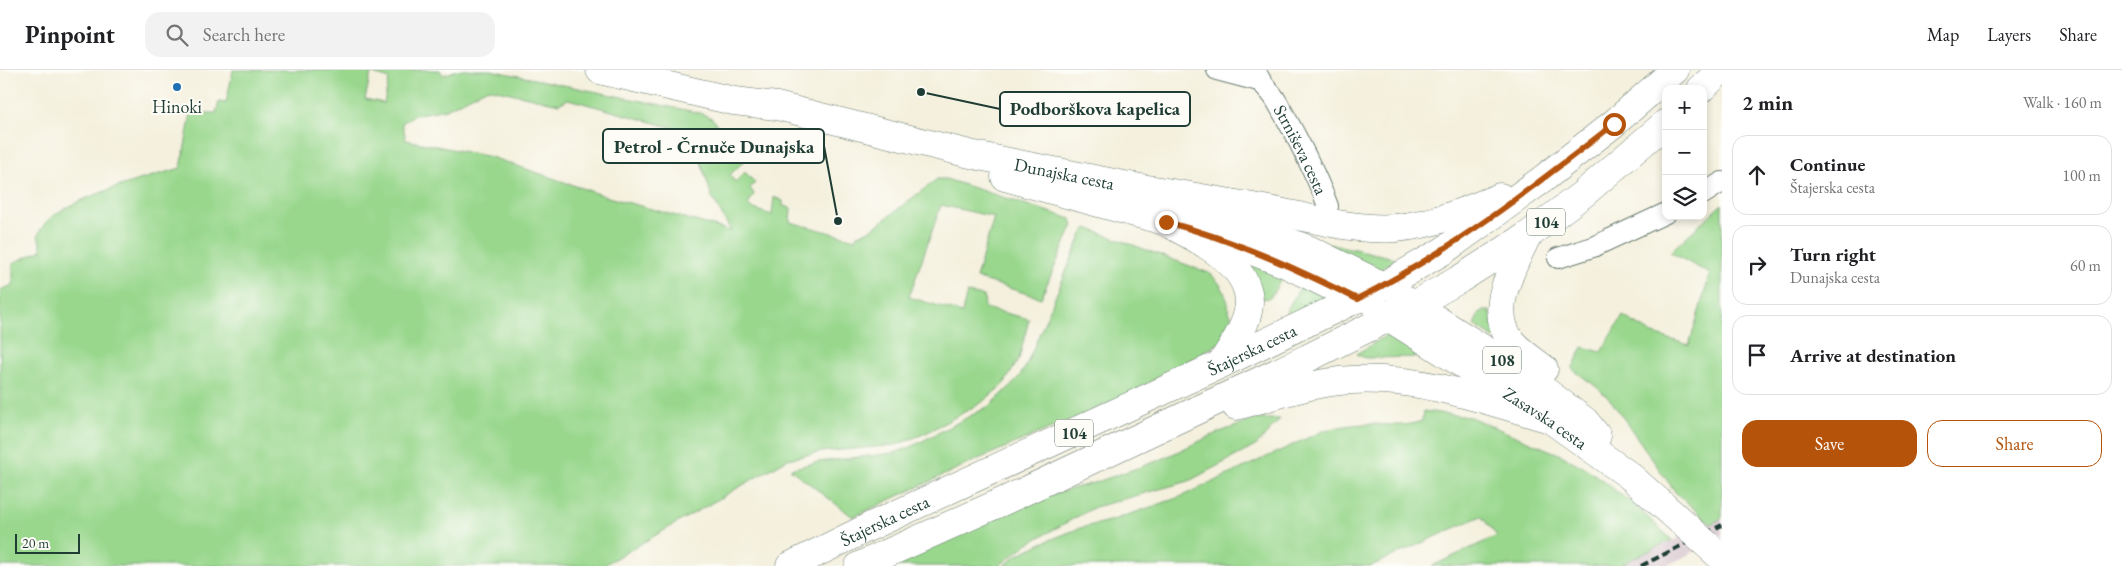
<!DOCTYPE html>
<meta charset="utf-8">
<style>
:root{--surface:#fff;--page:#f2f2f2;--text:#202124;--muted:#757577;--line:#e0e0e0;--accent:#b45309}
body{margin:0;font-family:"EB Garamond",serif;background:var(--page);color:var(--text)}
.controls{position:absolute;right:15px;top:15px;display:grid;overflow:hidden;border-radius:10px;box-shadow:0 2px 8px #0003}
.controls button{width:45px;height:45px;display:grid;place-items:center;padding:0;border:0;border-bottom:1px solid var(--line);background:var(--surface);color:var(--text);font:25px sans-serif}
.scale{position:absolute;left:15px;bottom:12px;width:65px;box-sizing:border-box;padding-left:5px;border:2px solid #1f3d34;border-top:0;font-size:14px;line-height:18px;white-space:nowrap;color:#1f3d34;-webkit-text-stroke:4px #fdfcf7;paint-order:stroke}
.stop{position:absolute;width:15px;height:15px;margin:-11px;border:4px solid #b45309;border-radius:50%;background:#fff}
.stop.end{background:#b45309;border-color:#fff;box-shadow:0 1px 5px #0008}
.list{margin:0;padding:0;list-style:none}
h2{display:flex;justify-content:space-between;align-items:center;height:65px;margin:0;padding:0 20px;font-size:21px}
h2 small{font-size:16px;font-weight:400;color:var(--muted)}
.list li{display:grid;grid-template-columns:32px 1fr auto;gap:15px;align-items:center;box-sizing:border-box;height:80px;margin:0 10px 10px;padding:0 10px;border:1px solid var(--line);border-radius:15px}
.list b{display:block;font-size:19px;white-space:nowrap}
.list p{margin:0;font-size:16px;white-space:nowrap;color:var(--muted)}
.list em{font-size:16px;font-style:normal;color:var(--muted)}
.actions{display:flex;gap:10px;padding:15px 20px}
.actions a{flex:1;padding:11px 0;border:1px solid var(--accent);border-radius:15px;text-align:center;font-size:18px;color:var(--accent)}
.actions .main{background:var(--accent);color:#fff}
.icon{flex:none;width:28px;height:28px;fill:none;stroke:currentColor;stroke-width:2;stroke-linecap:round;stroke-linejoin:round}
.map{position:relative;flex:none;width:1722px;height:496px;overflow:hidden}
header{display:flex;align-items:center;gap:30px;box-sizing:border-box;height:70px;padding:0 25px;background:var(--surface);border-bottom:1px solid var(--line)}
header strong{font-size:24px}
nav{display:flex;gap:28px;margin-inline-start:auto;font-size:18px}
.search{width:350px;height:45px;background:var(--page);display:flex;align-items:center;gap:12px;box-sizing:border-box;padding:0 18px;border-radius:15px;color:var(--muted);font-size:19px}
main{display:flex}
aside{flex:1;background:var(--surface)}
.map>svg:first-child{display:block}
.industrial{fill:#d2bdc8}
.green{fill:#98d78c;stroke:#5c8a60;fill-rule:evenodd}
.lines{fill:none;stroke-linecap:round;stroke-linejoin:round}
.street-casing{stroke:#6a7c6f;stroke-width:22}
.secondary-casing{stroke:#6a7c6f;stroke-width:29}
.primary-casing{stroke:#6a7c6f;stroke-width:29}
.street{stroke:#fff;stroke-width:20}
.secondary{stroke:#fff;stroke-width:28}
.primary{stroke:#fff;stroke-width:28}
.rail{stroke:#1f3d34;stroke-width:4;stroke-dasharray:8 4;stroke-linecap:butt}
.primary-bridge-casing{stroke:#6a7c6f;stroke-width:29;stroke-linecap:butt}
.primary-bridge{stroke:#fff;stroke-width:28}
.route{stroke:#b45309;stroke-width:6}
.poi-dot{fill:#1f6fb2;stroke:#fdfcf7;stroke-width:2}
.labels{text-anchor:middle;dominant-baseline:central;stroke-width:4;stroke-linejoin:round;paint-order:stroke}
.shield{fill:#fdfcf7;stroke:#62766e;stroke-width:1}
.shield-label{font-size:16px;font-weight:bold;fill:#1f3d34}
.poi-label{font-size:18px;fill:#1f3d34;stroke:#fdfcf7}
.street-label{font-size:18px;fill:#1f3d34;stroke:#fdfcf7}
.leader{fill:none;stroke:#1f3d34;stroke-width:2}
.callout-dot{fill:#1f3d34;stroke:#fdfcf7;stroke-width:2}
.callout{fill:#fdfcf7;stroke:#1f3d34;stroke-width:2}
.callout-label{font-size:19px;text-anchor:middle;font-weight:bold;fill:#1f3d34}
</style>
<header>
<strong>Pinpoint</strong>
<div class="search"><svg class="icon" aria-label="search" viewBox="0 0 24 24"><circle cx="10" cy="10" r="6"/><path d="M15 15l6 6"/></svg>Search here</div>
<nav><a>Map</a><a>Layers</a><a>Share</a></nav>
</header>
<main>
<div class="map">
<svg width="1722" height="496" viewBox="0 0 1722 496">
<rect width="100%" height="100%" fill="#fdfcf7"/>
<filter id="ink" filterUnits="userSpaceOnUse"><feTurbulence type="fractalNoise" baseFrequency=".02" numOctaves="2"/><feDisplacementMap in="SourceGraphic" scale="10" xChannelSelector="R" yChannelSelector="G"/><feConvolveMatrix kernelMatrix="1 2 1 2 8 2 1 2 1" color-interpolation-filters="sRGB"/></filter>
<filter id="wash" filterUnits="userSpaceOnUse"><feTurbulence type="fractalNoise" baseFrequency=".0096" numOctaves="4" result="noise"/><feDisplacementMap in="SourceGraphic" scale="20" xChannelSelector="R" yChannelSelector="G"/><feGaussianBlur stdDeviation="1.12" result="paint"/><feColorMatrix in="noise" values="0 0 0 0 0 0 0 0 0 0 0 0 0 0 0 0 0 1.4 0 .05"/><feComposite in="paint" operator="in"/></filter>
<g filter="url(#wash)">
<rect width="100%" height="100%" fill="#f4f0dd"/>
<!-- industrial -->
<path class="industrial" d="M1722,448V466L1690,484L1665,496H1617Z"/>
<!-- green -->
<g class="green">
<path d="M233,0H440L443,5L458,0H490L700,43L712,48L729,70L743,92L730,105L735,112L745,102L755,113L750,118L754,124L748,135L754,139L772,145L774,127L783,131V136L791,138L790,152L855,169L857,165L872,159L937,109H946L1071,149L1073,155L1041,228L976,208L994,147L941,135L909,227L962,243L967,223L984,226L985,238L1029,249L1019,289L1004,314L981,333L926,363L896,375L820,382L788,389L602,496H0V220L13,215V193L42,180L38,165C40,161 43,156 46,152C72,127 146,108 181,98L191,43H216L219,32L226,33ZM371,3L389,9L384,33L365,29ZM488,18L559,34L568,29L692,63L712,127L731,161L608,127L491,87L406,70L402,53L414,45L446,39Z"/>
<path d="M1722,134V448L1711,454L1676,423L1612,332L1598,318L1572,299L1583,277L1601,282L1623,246L1653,264L1689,275L1710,204L1670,182Z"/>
<path d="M1087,158L1209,203C1218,210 1224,219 1227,230C1230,238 1227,242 1233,248L1223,271L1122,328L976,390L853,447L790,399L818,392L894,383L911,377L991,335L1016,311L1025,298L1082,164Z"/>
<path d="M1327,174H1331L1395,188L1393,191L1377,201Z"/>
<path d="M1253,195L1283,207L1270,228L1259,229L1250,196Z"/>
<path d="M1301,216L1325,225L1324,228L1286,248L1288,238Z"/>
<path d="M1483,241H1490L1496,265L1494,268L1474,255L1479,243Z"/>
<path d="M1394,261L1426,287L1365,288L1356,284Z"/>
<path d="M1423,341L1470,347L1561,385L1587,399L1606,413L1640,440L1672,470L1617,496H1432L1497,466L1481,446L1371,496H1004L1017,485L1042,473L1080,458L1113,450L1180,427L1325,360C1339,357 1353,354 1368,354C1388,354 1401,358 1422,351Z"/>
<path d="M1256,349H1280L1257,375L1189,411L1095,437L1027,474L999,496H887L1038,428L1097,412L1160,390L1217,363Z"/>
</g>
</g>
<g filter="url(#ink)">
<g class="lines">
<!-- street casing -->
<g class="street-casing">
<g id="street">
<path d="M1217,0L1259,11"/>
<path id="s1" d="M1256,0C1260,15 1270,19 1277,32C1296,65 1314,100 1328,136"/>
<path d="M1703,124L1722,112"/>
<path d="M1558,188L1593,177L1666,143"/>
</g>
</g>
<!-- secondary casing -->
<g class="secondary-casing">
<g id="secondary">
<path id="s2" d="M600,0L734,31L777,36L974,85L1129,116L1212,142L1310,180L1383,216"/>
<path d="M1005,107L1204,162L1286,194L1357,229"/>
</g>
</g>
<!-- primary casing -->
<g class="primary-casing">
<g id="primary">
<path d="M1701,19L1721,0"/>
<path d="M1129,116C1179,124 1229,132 1279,142C1316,149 1356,161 1395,158C1432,155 1466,141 1500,127"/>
<path d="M1166,152C1203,173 1267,200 1244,254C1239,268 1229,281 1221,294"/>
<path d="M1527,166C1513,197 1487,239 1511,271C1520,282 1533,290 1544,299"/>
<path d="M1401,227L1520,302L1585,351L1597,366"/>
<path id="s3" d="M1377,240L1550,349L1630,406L1658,431"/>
<path d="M1236,336C1274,326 1312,312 1352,310C1419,306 1486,330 1550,349"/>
<path id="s4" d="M790,496L871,456L1221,294L1383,216L1443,181L1543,109L1613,54L1675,0"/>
<path d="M859,496L1006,430L1308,288L1414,235L1460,209L1527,166L1583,124L1666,53"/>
</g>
</g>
<!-- street -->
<use href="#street" class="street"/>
<!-- secondary -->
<use href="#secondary" class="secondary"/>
<!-- primary -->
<use href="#primary" class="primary"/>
<!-- rail -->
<path class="rail" d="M1641,496L1722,455"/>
<!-- primary-bridge casing -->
<g class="primary-bridge-casing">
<path id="primary-bridge" d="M1658,431L1722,488"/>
</g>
<!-- primary-bridge -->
<use href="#primary-bridge" class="primary-bridge"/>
</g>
</g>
<g class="lines" filter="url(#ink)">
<!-- route -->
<path class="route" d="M1166,152C1234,170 1295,198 1357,229C1450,182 1532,118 1614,54"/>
</g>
<!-- markers -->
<circle class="poi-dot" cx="177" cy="17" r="5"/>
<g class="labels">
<!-- shield labels -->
<g class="shield">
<rect x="1527" y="138.5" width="38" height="27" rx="4"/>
<rect x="1483" y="276.5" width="38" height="27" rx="4"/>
<rect x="1055" y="349.5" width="38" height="27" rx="4"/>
</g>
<g class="shield-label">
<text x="1546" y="152">104</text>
<text x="1502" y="290">108</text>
<text x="1074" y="363">104</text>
</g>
<!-- poi labels -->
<g class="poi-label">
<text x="177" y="36">Hinoki</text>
</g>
<!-- street labels -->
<g class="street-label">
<text stroke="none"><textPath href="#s1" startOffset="92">Strniševa cesta</textPath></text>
<text stroke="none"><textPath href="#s2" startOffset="476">Dunajska cesta</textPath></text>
<text stroke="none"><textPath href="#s4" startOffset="510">Štajerska cesta</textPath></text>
<text stroke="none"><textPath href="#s3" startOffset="200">Zasavska cesta</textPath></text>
<text stroke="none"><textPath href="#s4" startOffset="105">Štajerska cesta</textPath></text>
</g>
</g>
<!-- callouts -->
<path class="leader" d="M921 22L1000 39M838 151L824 76"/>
<g class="callout-dot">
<circle cx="921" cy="22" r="5"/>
<circle cx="838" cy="151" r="5"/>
</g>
<g class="callout">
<rect x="1000" y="22" width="190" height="34" rx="5"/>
<rect x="603" y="59" width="221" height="34" rx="5"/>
</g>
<g class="callout-label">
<text x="1095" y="45">Podborškova kapelica</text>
<text x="714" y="83">Petrol - Črnuče Dunajska</text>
</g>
</svg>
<div class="controls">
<button>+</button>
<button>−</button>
<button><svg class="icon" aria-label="layers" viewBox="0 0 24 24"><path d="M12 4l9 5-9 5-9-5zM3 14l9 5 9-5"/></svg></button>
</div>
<div class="scale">20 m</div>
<div class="stop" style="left:1614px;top:54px"></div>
<div class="stop end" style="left:1166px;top:152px"></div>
</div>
<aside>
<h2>2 min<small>Walk · 160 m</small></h2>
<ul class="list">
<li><svg class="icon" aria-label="ahead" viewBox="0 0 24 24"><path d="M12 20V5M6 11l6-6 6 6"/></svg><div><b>Continue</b><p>Štajerska cesta</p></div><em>100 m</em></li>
<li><svg class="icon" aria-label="right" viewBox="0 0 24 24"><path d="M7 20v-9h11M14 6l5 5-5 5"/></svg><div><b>Turn right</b><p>Dunajska cesta</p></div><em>60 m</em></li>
<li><svg class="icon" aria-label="arrive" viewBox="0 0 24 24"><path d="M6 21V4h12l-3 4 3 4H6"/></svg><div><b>Arrive at destination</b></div></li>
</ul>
<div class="actions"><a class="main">Save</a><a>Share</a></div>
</aside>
</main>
